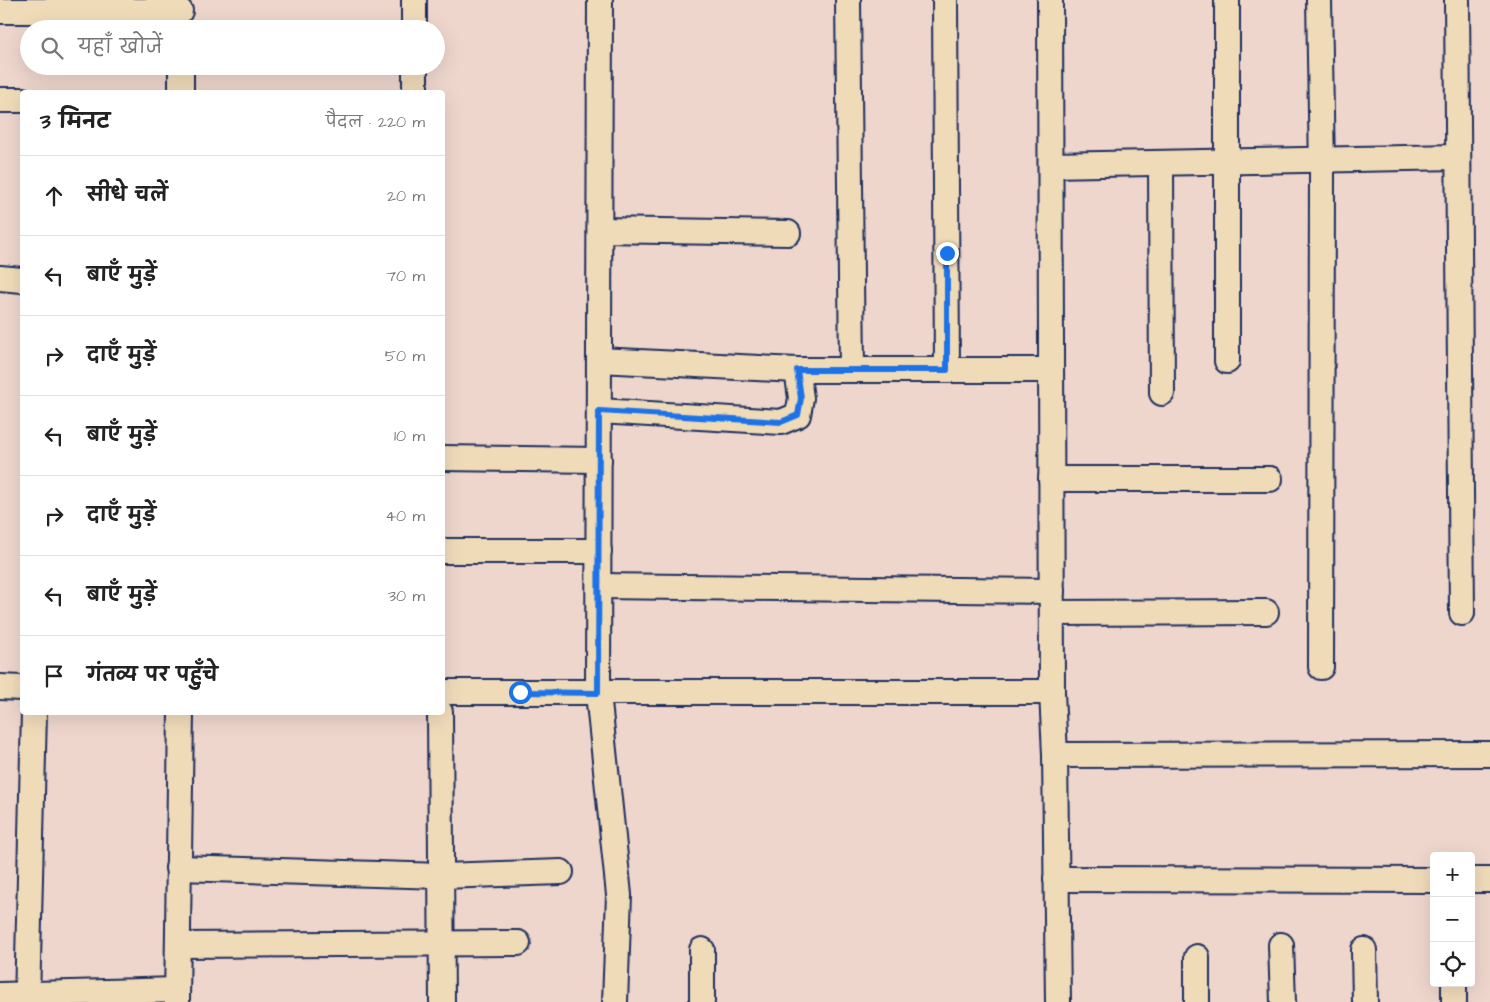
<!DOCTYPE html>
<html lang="hi">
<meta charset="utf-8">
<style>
:root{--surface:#fff;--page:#f6f6f6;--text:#222;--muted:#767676;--line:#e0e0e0}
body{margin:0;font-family:"Architects Daughter","Playpen Sans Deva",sans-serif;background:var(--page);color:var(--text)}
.controls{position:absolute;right:15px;bottom:15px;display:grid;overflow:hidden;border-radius:5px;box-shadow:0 5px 20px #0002}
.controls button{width:45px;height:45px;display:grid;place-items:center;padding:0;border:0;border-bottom:1px solid var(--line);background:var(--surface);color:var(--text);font:25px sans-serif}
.stop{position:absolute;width:15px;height:15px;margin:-11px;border:4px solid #1a73e8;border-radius:50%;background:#fff}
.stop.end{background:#1a73e8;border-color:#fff;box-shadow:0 1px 5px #0008}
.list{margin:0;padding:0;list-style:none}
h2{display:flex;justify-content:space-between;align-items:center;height:65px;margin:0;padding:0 20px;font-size:21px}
h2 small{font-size:16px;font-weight:400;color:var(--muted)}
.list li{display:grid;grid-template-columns:32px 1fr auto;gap:15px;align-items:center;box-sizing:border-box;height:80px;padding:0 20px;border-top:1px solid var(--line)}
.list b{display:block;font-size:19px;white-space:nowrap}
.list em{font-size:16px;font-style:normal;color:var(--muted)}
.icon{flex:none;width:28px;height:28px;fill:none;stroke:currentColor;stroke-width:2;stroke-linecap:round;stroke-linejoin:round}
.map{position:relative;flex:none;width:1490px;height:1002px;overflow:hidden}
.search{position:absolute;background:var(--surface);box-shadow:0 5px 20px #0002;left:20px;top:20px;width:425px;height:55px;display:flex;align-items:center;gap:12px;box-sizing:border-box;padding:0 18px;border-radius:28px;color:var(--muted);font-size:19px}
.panel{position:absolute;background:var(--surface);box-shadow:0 5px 20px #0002;left:20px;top:90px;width:425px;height:625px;border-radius:5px}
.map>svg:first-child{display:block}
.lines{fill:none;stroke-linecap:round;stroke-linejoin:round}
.street-casing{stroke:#1b2f5e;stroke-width:28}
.street{stroke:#f0dbb9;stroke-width:24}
.route{stroke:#1a73e8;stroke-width:6}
</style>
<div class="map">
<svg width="1490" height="1002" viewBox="0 0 1490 1002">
<rect width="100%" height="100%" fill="#eed6cc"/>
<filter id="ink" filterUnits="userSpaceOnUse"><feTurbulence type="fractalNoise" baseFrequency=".02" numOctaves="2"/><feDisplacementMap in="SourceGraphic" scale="10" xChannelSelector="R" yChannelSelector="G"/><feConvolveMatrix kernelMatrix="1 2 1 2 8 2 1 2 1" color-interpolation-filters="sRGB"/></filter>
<g filter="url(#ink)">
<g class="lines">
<!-- street casing -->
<g class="street-casing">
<g id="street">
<path d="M414,0V29"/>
<path d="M600,0L598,693L619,895L615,1002"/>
<path d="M848,0L852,370"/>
<path d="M945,0L947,370"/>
<path d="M1050,0L1052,692L1055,755L1058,1002"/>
<path d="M1319,0L1322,169L1321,667"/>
<path d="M1457,0L1462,613"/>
<path d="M0,11H180"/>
<path d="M181,66V92"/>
<path d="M415,66V92"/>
<path d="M0,100H22"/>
<path d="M1161,163L1162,393"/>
<path d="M1051,165L1458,157"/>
<path d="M600,230L788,233"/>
<path d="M0,278L22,280"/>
<path d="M599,360L797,370"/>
<path d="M1227,361V0"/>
<path d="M599,411L781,422L798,415L801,398L797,370H1051"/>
<path d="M442,458L599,460"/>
<path d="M1051,479H1270"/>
<path d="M442,551H599"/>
<path d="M599,586L1052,591"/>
<path d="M1052,613L1266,612"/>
<path d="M0,687L22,688"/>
<path d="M442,692H1052"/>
<path d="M440,712L442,1002"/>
<path d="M1055,755L1490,754"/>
<path d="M178,868L442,876L561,872"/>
<path d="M1056,879L1434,880"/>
<path d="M1471,880H1490"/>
<path d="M178,945L518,943"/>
<path d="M1281,945L1283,1002"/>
<path d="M702,950V1002"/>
<path d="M1364,950L1365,1002"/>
<path d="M1197,957V1002"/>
<path d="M0,995L177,990"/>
<path d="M27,1002L34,712"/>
<path d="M177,1002L181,712"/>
<path d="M1454,1002V983"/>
</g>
</g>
<!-- street -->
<use href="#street" class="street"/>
</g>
</g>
<g class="lines" filter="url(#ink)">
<!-- route -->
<path class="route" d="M520,692L598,693L599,411L781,422L798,415L801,398L797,370H947V253"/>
</g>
</svg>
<div class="controls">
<button>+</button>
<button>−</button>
<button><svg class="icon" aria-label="locate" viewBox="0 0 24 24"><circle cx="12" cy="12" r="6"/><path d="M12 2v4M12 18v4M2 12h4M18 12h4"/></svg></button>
</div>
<div class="stop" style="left:520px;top:692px"></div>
<div class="stop end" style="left:947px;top:253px"></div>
<div class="search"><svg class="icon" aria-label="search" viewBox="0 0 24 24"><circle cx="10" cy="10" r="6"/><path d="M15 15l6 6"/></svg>यहाँ खोजें</div>
<section class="panel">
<h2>3 मिनट<small>पैदल · 220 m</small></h2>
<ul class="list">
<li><svg class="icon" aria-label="ahead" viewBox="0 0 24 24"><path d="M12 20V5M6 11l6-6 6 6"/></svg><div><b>सीधे चलें</b></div><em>20 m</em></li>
<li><svg class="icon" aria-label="left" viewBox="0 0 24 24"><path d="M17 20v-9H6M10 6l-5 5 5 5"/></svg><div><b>बाएँ मुड़ें</b></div><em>70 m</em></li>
<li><svg class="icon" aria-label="right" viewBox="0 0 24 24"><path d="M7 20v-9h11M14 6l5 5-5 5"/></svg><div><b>दाएँ मुड़ें</b></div><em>50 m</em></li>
<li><svg class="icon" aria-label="left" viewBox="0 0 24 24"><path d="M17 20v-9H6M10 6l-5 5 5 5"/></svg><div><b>बाएँ मुड़ें</b></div><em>10 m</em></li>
<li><svg class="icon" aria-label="right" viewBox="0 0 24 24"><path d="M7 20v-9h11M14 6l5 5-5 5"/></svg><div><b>दाएँ मुड़ें</b></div><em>40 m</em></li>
<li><svg class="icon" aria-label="left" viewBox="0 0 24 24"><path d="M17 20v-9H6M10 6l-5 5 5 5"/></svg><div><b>बाएँ मुड़ें</b></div><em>30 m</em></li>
<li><svg class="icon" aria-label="arrive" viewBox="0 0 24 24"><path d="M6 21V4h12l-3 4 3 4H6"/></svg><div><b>गंतव्य पर पहुँचे</b></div></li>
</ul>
</section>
</div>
